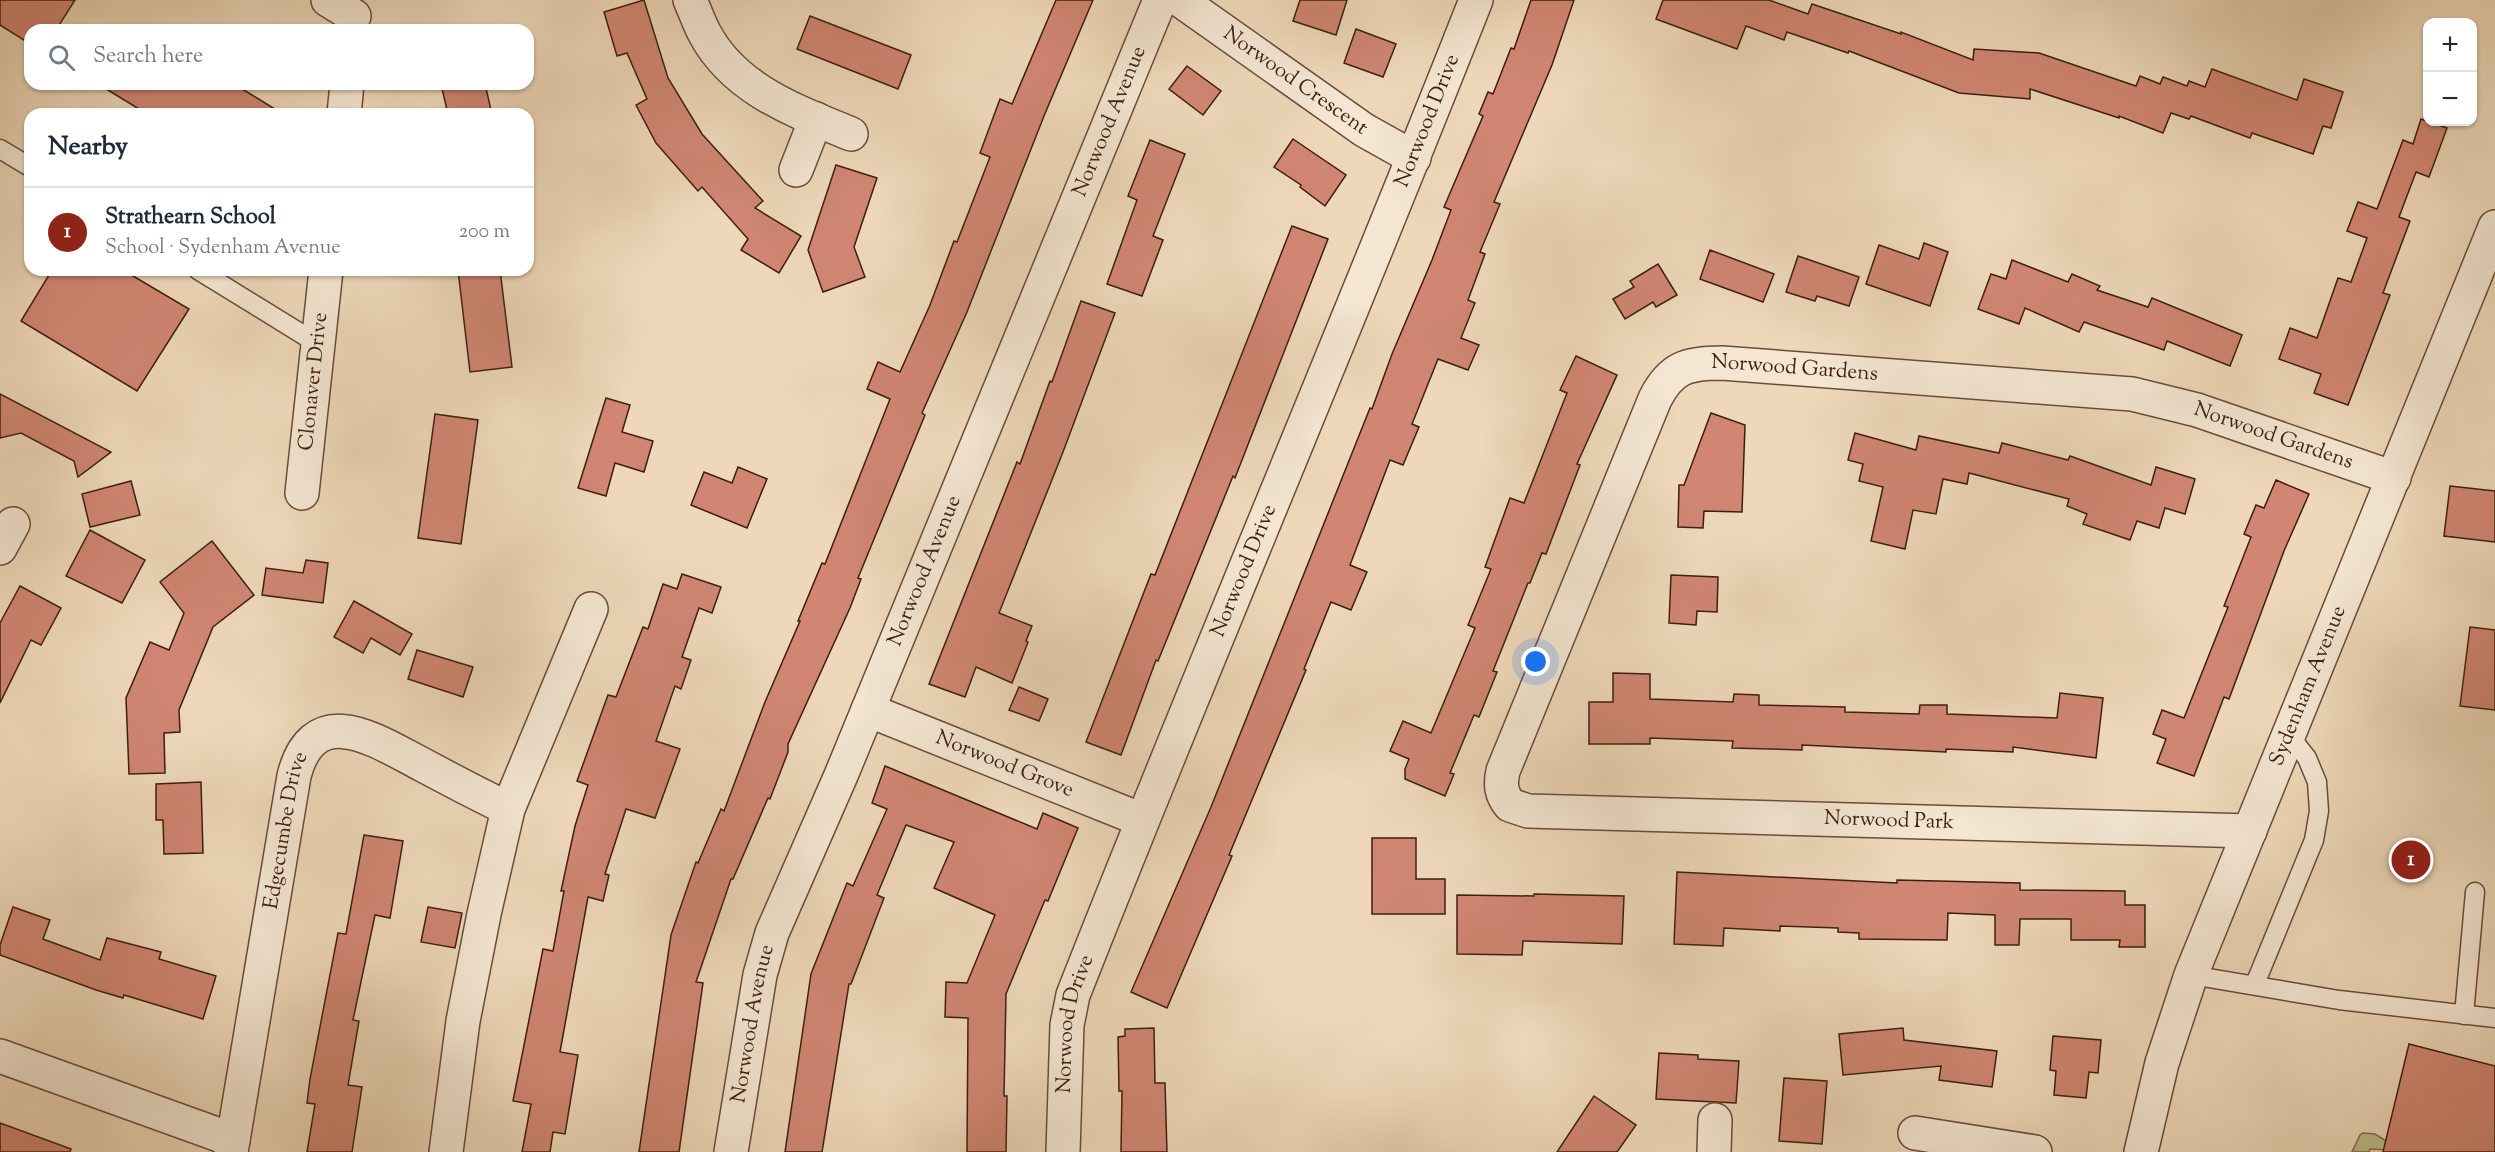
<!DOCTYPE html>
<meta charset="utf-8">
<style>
:root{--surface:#fff;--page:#f6f6f7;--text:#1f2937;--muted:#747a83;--line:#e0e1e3;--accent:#8f2418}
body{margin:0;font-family:"Sorts Mill Goudy",serif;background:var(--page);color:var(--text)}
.controls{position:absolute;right:18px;top:18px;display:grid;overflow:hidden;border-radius:12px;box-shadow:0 2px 4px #0004}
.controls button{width:54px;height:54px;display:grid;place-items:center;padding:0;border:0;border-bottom:2px solid var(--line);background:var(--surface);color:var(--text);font:30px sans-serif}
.you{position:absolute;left:1536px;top:662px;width:21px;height:21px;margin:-15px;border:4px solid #fff;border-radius:50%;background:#1a73e8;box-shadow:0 0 0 9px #1a73e833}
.badge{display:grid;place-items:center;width:39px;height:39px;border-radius:50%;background:var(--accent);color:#fff;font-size:20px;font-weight:700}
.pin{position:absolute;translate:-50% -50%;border:3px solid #fff;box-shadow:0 2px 6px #0006}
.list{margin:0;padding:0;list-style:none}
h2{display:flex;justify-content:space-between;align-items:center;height:78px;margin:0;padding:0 24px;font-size:26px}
h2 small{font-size:20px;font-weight:400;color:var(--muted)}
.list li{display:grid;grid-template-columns:39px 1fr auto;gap:18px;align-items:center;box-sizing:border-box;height:90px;padding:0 24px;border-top:2px solid var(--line)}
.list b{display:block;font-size:22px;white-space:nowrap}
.list p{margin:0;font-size:20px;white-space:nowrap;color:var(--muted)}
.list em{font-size:20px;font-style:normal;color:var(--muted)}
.icon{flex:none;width:33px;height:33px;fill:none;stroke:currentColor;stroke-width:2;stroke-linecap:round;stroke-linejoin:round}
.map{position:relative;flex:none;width:2495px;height:1152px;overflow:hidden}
.search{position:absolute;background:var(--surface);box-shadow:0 2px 4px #0004;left:24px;top:24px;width:510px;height:66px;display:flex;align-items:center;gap:15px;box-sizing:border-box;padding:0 21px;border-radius:18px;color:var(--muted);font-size:22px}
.panel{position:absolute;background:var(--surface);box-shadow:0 2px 4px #0004;left:24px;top:108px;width:510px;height:168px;border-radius:18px}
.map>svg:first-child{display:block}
.green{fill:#bebd8b;stroke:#7e6e4e;stroke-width:1.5}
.building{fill:#d08673;stroke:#3d1e11;stroke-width:1.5}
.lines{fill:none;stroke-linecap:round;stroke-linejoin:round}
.service-casing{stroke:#694c3b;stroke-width:21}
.minor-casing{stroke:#694c3b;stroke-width:36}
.service{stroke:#f4e6d2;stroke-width:18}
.minor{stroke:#f4e6d2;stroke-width:33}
.labels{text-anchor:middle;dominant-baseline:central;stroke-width:5;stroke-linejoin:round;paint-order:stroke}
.street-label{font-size:21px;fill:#3d1e11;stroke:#f4e6d2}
</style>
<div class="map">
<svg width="2495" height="1152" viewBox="0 0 2495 1152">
<rect width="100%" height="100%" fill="#eed8b9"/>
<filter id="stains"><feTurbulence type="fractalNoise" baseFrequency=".00333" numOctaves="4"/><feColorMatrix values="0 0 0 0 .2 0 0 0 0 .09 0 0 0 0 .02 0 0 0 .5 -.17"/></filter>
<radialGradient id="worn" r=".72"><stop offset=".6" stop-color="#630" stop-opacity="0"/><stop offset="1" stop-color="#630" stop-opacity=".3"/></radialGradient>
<!-- green -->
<path class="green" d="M2363,1133L2375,1134L2386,1141L2409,1145L2407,1151L2370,1149L2369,1152H2352L2360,1135Z"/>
<!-- building -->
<g class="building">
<path d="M0,0H75L56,30H30V44L0,25Z"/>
<path d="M644,0L668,78L702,134L763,201L755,208L801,236L779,273L741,250L748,239L702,187L698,191L656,143L636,105L647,99L627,53L617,56L604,12Z"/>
<path d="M1056,0H1093L1044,116L967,312L922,413L925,415L858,578L861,579L850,608L788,744V752L770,799L768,798L733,879H731L696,982L703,983L679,1152H639L671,935L696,862L698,863L721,809L724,811L765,702L800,621H798L822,563L825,564L890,399L867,389L878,362L900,372L930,305L954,241L957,242L990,157L980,153L1000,99L1012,104Z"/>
<path d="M1300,0H1347L1336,35L1293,21Z"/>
<path d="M1531,0H1574L1552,65L1494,202L1500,204L1480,252L1485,254L1468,300L1475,303L1461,338L1479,345L1468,370L1438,359L1412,424L1419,427L1403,465L1390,460L1350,565L1367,572L1351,610L1331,602L1304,669L1306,670L1229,855L1232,856L1167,1008L1131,992L1211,807L1370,408L1372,409L1392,354L1432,260L1451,210L1444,207L1483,116L1479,114L1488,92L1493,94L1511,48L1514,49Z"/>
<path d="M1663,0H1769L1808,14L1812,4L1901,34V32L1973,60L1974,49L2039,53L2136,86L2140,76L2160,84L2163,77L2187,86L2189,81L2205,87L2212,69L2297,100L2304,79L2343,92L2331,128L2323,126L2313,154L2252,133L2250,138L2191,116L2189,119L2171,113L2163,133L2119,116V118L2030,89V99L1959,93L1849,51L1848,53L1787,32L1784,40L1746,26L1737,49L1656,19Z"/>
<path d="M810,16L911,55L898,89L797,49Z"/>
<path d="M1356,29L1396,44L1383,77L1344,63Z"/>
<path d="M1187,66L1221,91L1203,115L1169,89Z"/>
<path d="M98,84H234L283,114H147Z"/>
<path d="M441,84H485L492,114H448Z"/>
<path d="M2421,119L2447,128L2429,177L2416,172L2399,217L2410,221L2383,293L2390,295L2348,405L2314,393L2321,374L2279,359L2290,328L2317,338L2338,278L2351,282L2367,238L2347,231L2358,202L2377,209L2403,140L2413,144Z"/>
<path d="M1293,139L1346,175L1325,206L1300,187L1301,185L1274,167Z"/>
<path d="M1150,140L1185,154L1153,236L1163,240L1142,296L1107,284L1137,200L1128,196Z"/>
<path d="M836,165L877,178L854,247L865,277L823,292L808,250Z"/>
<path d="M1292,226L1328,239L1235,478L1233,476L1158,661L1156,660L1121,755L1086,742L1151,574L1155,575Z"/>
<path d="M1924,243L1948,252L1930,306L1866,284L1879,245L1919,259Z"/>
<path d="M1710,250L1774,274L1763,302L1700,279Z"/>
<path d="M1798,256L1859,277L1849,306L1817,296L1815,301L1786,292Z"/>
<path d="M2012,260L2068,282L2072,274L2100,286L2097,290L2148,307L2152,298L2242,335L2230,366L2167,341L2164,350L2084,322L2079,332L2025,308L2019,324L1978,309L1991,274L2006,279Z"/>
<path d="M1658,264L1677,295L1656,307L1653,302L1625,319L1613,299L1634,287L1630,281Z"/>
<path d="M52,270H123L189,309L137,391L21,321Z"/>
<path d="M458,270H500L512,367L470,372Z"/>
<path d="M1081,301L1115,313L1063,452L999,613L1032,626L1026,641L1028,642L1012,683L976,667L965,697L929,684L1017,462L1020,464L1050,381L1052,382Z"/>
<path d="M1576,356L1617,375L1577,464L1580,465L1546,554L1542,553L1530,583H1528L1493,671L1497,672L1479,717L1474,715L1450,773L1454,774L1445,796L1405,779V769L1409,759L1390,751L1403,721L1431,733L1475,628L1468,625L1491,569L1485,567L1510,498L1524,503L1567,393L1560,390Z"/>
<path d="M0,394L111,452L78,477L74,461L21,433L0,438Z"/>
<path d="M606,398L630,405L622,432L653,441L644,472L615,463L606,496L578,488Z"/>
<path d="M1711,413L1745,425L1742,512L1704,511L1703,528L1678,527L1679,485H1684Z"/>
<path d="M435,414L478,420L461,544L418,538Z"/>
<path d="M1855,433L1916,450L1919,436L1999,453L2002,443L2068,460L2070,456L2151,485L2156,467L2195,479L2185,514L2165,508L2159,528L2137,521L2130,540L2083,524L2087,514L2067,506L2069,499L1969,473L1967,484L1943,479L1936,514L1913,510L1905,549L1871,541L1883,487L1859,481L1863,464L1848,460Z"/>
<path d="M738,467L767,479L747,528L691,505L704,472L732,483Z"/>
<path d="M2276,480L2309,494L2284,551L2229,699L2224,697L2194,776L2157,763L2166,739L2153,734L2162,710L2184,718L2228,607L2224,606L2251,537L2244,534L2256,505L2264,508Z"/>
<path d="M131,481L140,515L90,527L82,494Z"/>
<path d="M2450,486L2495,491V542L2444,536Z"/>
<path d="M90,530L145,560L122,603L66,576Z"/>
<path d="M212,541L254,595L213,627L179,710L180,732L164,733L165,773L129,774L126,698L150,642L169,650L184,613L160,582Z"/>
<path d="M306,560L328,563L323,603L262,595L266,568L303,573Z"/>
<path d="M682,574L721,587L712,613L699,608L682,657L691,660L681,689L675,686L656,741L680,749L655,818L626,809L605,874L609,875L603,901L588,897L560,1052L578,1055L565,1134L553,1132L550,1152H522L531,1104L513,1101L543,949L553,951L564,891H561L575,826L588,785L577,781L608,695L616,697L643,627L648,629L663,584L677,589Z"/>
<path d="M1671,575L1718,577L1717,612L1697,611L1696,625L1669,623Z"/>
<path d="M20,586L61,608L41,645L31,640L0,703V623Z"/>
<path d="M354,601L412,634L400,655L371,638L363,653L334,637Z"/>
<path d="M2470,627L2495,630V710L2460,706Z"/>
<path d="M417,650L473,667L463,697L408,679Z"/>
<path d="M1613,673L1650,674V699L1733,702L1734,694L1759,695V705L1845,707V712L1919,714L1920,705H1947V714L2057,718L2060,693L2103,698L2096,758L2013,747V752L1946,749V752L1802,745V750L1732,748L1733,741L1650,738V744H1589V702H1613Z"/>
<path d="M1019,687L1048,699L1039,721L1009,710Z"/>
<path d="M885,766L1037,829L1043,813L1078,828L1048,901L1045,900L1006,994L1004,1096H1007L1006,1152H967L968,1018L945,1017L946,982L967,983L995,915L934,888L954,842L906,825L877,895L884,898L851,984H849L822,1152H785L811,974L847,883L853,886L887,809L872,803Z"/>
<path d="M201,782L203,853L164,854L163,820H156V784Z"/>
<path d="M364,835L403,841L390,918L375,915L353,1020L359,1021L348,1085L362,1087L352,1152H307L315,1104L307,1103L310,1079L338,933L346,934Z"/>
<path d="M1372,838H1416V879H1445V914H1372Z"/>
<path d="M1677,872L1897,883V880L2020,883V890L2125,891V905H2145V947H2119L2120,940H2071V919H2020L2019,945H1995V915L1948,913L1947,940L1859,939V933L1838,932V928L1780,926V931L1724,928L1723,946L1674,944Z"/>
<path d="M1534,894L1624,896L1622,944L1523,941L1522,955L1457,954V895L1534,896Z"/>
<path d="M13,907L50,920L43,939L100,960L107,938L161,952L159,959L216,976L203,1019L124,995L123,998L96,990L0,955V945Z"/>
<path d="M428,907L462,913L455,948L421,942Z"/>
<path d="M1154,1028L1155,1083H1165L1167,1152H1121L1122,1091H1119L1118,1037L1125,1036V1029Z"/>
<path d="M1903,1028L1904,1040L1997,1051L1992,1087L1939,1080L1941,1066L1843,1075L1839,1034Z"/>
<path d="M2053,1036L2101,1040L2098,1073L2089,1072L2086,1098L2054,1095L2056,1071L2050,1070Z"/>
<path d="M2409,1044L2495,1066V1152H2383Z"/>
<path d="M1659,1053L1698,1055V1059L1739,1061L1736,1103L1656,1099Z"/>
<path d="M1784,1078L1827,1081L1822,1144L1779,1141Z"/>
<path d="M1594,1096L1636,1125L1617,1152H1557Z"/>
<path d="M0,1123L71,1149L70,1152H0Z"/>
</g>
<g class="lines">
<!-- service casing -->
<g class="service-casing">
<g id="service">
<path d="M0,149L30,167"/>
<path d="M198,270L318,344"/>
<path d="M2191,975L2339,1000L2495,1018"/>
<path d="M2255,984L2314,840L2319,811L2317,782L2307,758L2289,735"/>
<path d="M2464,1015L2475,892"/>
</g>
</g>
<!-- minor casing -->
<g class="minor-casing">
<g id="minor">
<path d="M328,0L354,16"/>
<path d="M690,0C695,11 699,23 705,34C735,90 796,111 851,134"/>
<path id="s1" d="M1180,0L1364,130L1414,158"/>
<path d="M344,114L347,84"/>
<path d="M796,170L816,119"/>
<path id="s2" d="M302,493L326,270"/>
<path d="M0,548L13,524"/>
<path id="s3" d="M868,710L1142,820"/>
<path id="s4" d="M2250,831L1528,811L1510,805C1501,794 1500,785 1503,771L1655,399C1671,367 1688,363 1722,363L2132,394L2197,410L2394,478"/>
<path d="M0,1056L233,1140"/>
<path d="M1915,1133L2035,1152"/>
<path id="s5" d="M231,1152L294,776C314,698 377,741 423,765C451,780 480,795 508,809"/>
<path d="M446,1152L463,1021L484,914L508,809L591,609"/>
<path id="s6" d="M731,1152L760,975L772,933L842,773L1160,0"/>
<path id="s7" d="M1063,1152L1067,1025L1073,995C1204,662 1345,333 1476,0"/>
<path d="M1714,1152L1715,1120"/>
<path id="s8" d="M2141,1152L2162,1063L2191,975L2495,227"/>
</g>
</g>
<!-- service -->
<use href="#service" class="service"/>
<!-- minor -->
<use href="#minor" class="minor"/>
</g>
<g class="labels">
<!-- street labels -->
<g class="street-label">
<text stroke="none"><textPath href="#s1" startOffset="141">Norwood Crescent</textPath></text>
<text stroke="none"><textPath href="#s7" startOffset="1101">Norwood Drive</textPath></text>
<text stroke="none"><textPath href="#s6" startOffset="1102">Norwood Avenue</textPath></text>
<text stroke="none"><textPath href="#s4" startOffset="1334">Norwood Gardens</textPath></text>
<text stroke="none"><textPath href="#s2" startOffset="112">Clonaver Drive</textPath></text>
<text stroke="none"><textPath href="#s4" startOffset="1820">Norwood Gardens</textPath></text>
<text stroke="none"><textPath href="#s6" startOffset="616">Norwood Avenue</textPath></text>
<text stroke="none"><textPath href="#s7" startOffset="615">Norwood Drive</textPath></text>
<text stroke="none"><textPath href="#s8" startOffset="496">Sydenham Avenue</textPath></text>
<text stroke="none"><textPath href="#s3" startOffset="147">Norwood Grove</textPath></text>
<text transform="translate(1889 821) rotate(2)">Norwood Park</text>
<text stroke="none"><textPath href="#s5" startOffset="326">Edgecumbe Drive</textPath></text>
<text stroke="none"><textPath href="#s6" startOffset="130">Norwood Avenue</textPath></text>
<text stroke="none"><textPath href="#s7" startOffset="129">Norwood Drive</textPath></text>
</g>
</g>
<rect width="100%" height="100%" filter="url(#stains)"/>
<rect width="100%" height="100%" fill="url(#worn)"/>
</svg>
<div class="controls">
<button>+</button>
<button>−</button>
</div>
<div class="you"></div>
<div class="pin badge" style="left:2411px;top:860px">1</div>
<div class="search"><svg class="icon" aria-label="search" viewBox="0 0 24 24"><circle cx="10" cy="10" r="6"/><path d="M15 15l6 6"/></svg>Search here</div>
<section class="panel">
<h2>Nearby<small></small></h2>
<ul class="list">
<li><span class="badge">1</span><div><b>Strathearn School</b><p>School · Sydenham Avenue</p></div><em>200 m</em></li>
</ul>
</section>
</div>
